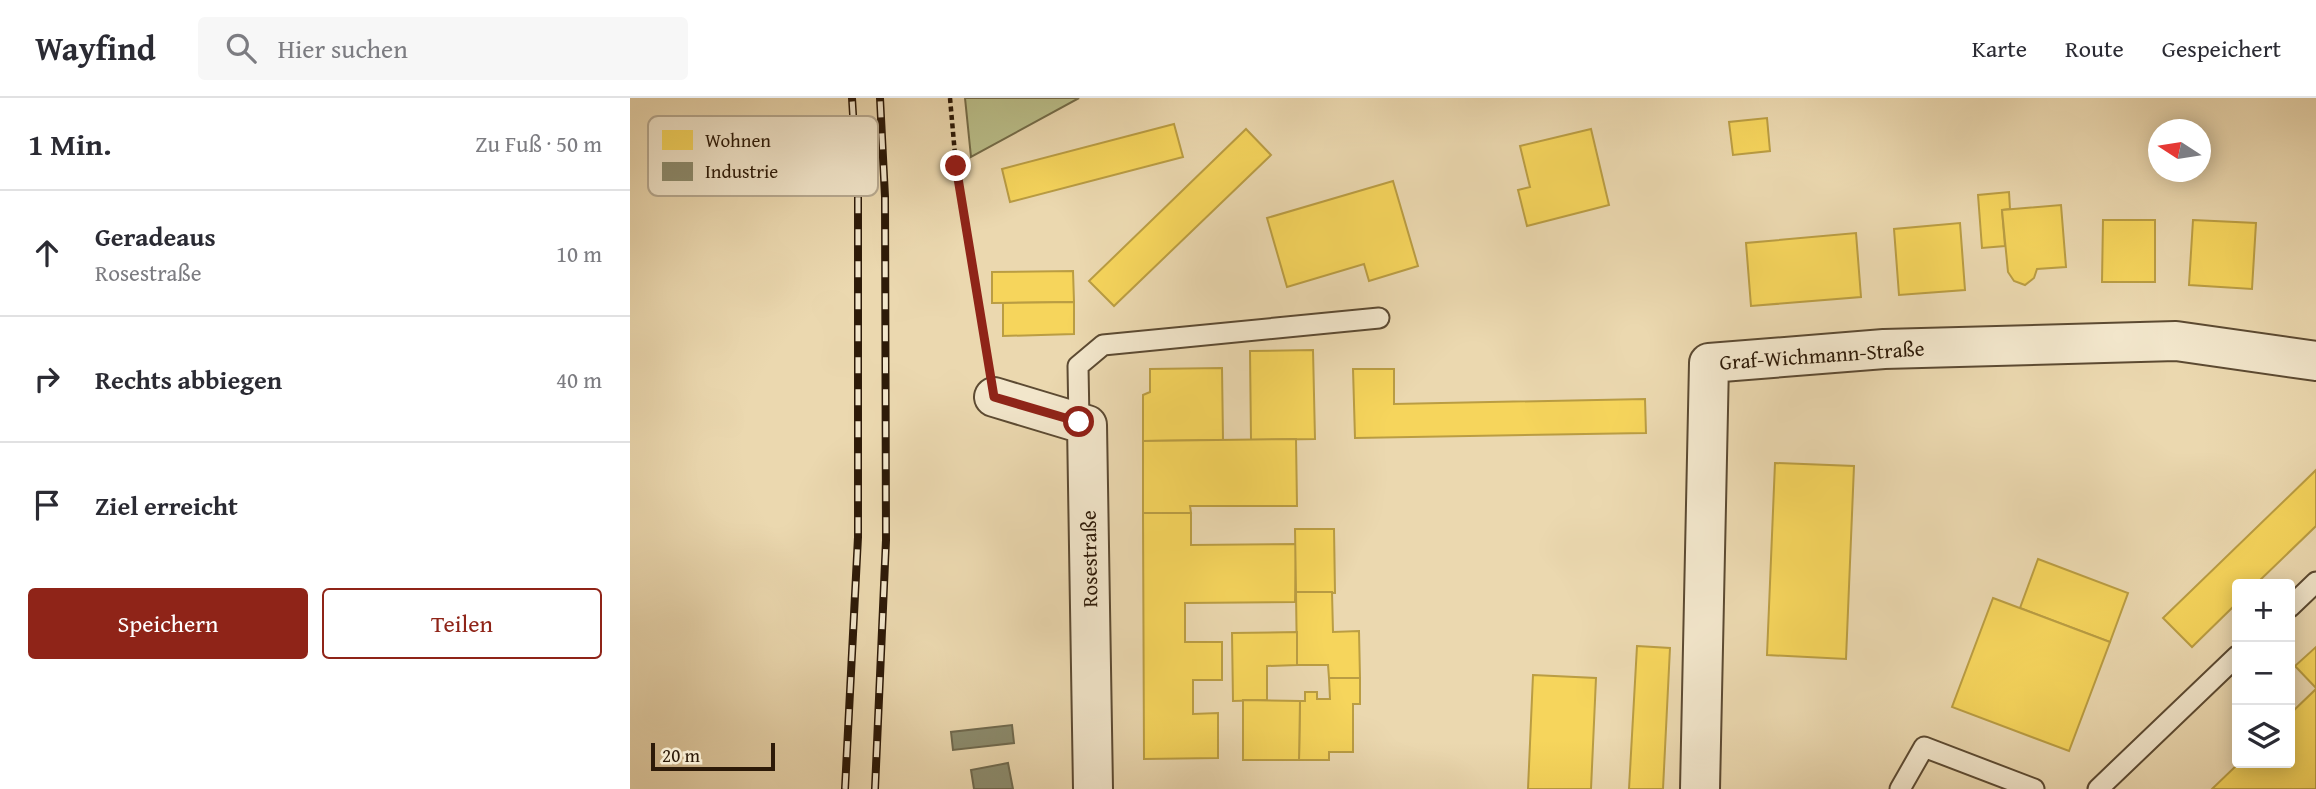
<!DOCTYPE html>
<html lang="de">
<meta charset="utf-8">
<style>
:root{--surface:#fff;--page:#f7f7f7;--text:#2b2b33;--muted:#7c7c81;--line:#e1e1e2;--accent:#8f2418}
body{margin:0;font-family:"Gentium Book Plus",serif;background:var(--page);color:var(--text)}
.controls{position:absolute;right:21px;bottom:21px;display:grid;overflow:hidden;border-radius:7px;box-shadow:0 4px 18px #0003}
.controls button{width:63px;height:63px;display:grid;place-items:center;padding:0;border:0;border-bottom:2px solid var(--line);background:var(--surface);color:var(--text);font:35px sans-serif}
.compass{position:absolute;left:1518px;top:21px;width:63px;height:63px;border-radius:50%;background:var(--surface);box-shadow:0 4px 18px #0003;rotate:282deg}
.scale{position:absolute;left:21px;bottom:18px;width:124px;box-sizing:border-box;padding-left:7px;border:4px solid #2d1a08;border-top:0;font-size:19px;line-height:24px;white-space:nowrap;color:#2d1a08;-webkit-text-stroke:5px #f2e6cb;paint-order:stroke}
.stop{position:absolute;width:21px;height:21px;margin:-16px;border:5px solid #8f2418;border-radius:50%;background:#fff}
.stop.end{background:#8f2418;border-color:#fff;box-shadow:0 2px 7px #0008}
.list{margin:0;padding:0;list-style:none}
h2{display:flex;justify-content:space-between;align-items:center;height:91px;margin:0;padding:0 28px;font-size:30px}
h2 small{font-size:23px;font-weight:400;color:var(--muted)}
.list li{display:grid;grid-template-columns:46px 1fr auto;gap:21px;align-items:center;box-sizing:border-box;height:126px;padding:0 28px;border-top:2px solid var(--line)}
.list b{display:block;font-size:26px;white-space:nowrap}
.list p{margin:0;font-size:23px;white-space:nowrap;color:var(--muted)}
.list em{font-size:23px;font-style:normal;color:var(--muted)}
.actions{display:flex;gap:14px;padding:21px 28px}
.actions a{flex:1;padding:16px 0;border:2px solid var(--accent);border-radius:7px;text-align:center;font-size:24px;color:var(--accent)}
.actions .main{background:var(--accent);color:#fff}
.icon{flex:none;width:38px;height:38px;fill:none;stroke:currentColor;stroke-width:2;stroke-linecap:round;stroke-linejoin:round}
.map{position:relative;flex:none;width:1686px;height:691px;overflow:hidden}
header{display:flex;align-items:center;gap:42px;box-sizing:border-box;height:98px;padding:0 35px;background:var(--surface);border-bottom:2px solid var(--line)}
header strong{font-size:33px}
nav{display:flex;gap:38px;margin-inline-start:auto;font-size:24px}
.search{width:490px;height:63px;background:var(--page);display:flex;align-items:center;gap:18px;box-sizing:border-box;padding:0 24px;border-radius:7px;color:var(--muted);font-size:26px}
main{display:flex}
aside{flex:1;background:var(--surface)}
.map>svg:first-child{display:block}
.green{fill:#babe89;stroke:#746c48;stroke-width:2}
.homes{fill:#f6d55c;stroke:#ba9d43;stroke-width:2}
.industry{fill:#8c8c6e;stroke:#706a4f;stroke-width:2}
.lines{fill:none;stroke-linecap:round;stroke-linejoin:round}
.lane-casing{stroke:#5c4a32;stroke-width:23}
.street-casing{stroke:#5c4a32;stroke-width:42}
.path{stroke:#2d1a08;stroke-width:4.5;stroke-dasharray:5 3.5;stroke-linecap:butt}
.lane{stroke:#f2e6cb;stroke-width:19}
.street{stroke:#f2e6cb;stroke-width:38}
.rail-casing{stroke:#2d1a08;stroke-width:8}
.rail{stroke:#f2e6cb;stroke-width:5;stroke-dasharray:16;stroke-linecap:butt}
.route{stroke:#8f2418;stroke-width:9}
.labels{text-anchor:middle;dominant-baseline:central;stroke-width:7;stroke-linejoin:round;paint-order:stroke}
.street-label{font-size:21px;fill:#2d1a08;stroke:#f2e6cb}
.key{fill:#f2e6cb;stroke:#b7a990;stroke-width:2}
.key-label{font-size:19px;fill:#2d1a08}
</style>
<header>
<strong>Wayfind</strong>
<div class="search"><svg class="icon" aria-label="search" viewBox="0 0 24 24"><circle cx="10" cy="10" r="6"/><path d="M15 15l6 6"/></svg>Hier suchen</div>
<nav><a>Karte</a><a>Route</a><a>Gespeichert</a></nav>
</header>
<main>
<aside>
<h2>1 Min.<small>Zu Fuß · 50 m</small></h2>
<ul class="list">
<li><svg class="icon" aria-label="ahead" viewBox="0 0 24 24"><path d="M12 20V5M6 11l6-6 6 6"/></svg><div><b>Geradeaus</b><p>Rosestraße</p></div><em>10 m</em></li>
<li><svg class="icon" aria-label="right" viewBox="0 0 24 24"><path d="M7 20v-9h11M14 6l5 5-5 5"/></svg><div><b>Rechts abbiegen</b></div><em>40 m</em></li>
<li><svg class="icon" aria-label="arrive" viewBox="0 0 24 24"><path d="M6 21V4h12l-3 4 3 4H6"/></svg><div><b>Ziel erreicht</b></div></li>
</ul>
<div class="actions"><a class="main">Speichern</a><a>Teilen</a></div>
</aside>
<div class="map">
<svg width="1686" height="691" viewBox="0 0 1686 691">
<rect width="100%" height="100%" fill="#ebd8af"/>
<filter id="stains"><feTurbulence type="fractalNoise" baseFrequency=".00286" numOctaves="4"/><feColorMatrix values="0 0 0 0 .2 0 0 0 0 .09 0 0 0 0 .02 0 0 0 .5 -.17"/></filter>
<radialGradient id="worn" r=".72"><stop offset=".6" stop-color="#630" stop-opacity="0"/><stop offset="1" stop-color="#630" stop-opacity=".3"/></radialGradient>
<!-- green -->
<path class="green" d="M335,0H449L341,59Z"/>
<!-- homes -->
<g class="homes">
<path d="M1137,20L1140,53L1103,57L1099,24Z"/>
<path d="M544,26L553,59L380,104L372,71Z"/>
<path d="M616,31L641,57L484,208L459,183Z"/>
<path d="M961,31L979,107L897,128L888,92L900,89L890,48Z"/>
<path d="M763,83L788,168L739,183L734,166L657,189L637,120Z"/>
<path d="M1379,94L1380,111L1372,112L1375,148L1352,150L1348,97Z"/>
<path d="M1431,107L1436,169L1407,171L1404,180L1395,187L1384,183L1378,174L1372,112Z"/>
<path d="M1473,122H1525V184H1472Z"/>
<path d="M1563,122L1626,125L1622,191L1559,187Z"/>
<path d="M1330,125L1335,192L1269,197L1264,131Z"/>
<path d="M1226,135L1231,199L1121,208L1116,145Z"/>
<path d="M443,173L444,204L362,205V174Z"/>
<path d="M444,204V236L373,238V205Z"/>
<path d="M683,252L685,341L621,342L620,253Z"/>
<path d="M592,270L593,342L513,343V297L520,294V271Z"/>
<path d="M723,271H764V306L1015,301L1016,335L725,340Z"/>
<path d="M666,341L667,408H560L561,415H513V343Z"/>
<path d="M1145,365L1224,368L1216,561L1137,557Z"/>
<path d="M1686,372V428L1626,486H1607V505L1562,549L1533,520Z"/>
<path d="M513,415H561V447L666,446L665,504L555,505V544H592V582H563V616L588,615V660L514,661Z"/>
<path d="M665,431H704L705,495L666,494Z"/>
<path d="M1408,461L1498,495L1480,544L1390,510Z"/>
<path d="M666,494H702L703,534L729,533L730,580H699L698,567H667Z"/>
<path d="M1363,500L1480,544L1439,653L1322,609Z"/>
<path d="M667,534V567L637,568V602L603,603L602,535Z"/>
<path d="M1007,548L1040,550L1033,691H999Z"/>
<path d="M1686,549V590L1665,568Z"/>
<path d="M903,577L966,580L961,691H898Z"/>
<path d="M699,580H730V606H723V654H699V662H669L670,603H675V594H687V601H700Z"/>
<path d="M1686,591V691H1582L1609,665H1660V616Z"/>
<path d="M613,602L670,603L669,662H613Z"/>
</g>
<!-- industry -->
<g class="industry">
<path d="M382,627L384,645L323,652L321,634Z"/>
<path d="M378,665L383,691H344L341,672Z"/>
</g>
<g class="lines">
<!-- lane casing -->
<g class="lane-casing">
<g id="lane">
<path d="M449,324L448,268L473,247L749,220"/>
<path d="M1660,509L1686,484"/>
<path d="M1270,691L1294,649L1404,691"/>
<path d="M1468,691L1607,558"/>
</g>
</g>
<!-- street casing -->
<g class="street-casing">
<g id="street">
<path d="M364,299L457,327L463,691"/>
<path d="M1070,691L1079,265L1254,251L1546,243L1686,263"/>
</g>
</g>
<!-- path -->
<path class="path" d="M320,0L326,68L358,262"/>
<!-- lane -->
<use href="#lane" class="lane"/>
<!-- street -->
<use href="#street" class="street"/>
<!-- rail casing -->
<g class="rail-casing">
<g id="rail">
<path d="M215,691L228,439V99L222,0"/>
<path d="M245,691L256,442L255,99L250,0"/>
</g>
</g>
<!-- rail -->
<use href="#rail" class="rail"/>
</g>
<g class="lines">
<!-- route -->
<path class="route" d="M326,68L364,299L449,324"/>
</g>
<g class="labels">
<!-- street labels -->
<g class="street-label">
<text transform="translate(1192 257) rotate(-4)">Graf-Wichmann-Straße</text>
<text transform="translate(459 461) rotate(-91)">Rosestraße</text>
</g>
</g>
<!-- legend -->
<rect x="18" y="18" width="230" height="80" rx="10" class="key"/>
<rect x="32" y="32" width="31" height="20" fill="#f6d55c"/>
<rect x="32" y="64" width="31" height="19" fill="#8c8c6e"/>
<g class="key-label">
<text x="75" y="49">Wohnen</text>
<text x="75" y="80">Industrie</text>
</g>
<rect width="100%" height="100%" filter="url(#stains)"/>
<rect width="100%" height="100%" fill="url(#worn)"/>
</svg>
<div class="controls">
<button>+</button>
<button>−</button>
<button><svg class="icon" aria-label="layers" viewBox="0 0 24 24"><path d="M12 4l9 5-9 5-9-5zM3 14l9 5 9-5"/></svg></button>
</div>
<svg class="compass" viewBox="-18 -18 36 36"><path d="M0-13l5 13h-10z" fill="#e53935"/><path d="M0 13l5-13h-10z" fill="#7c7c81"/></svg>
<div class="scale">20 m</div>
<div class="stop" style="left:449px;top:324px"></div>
<div class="stop end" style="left:326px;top:68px"></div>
</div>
</main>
